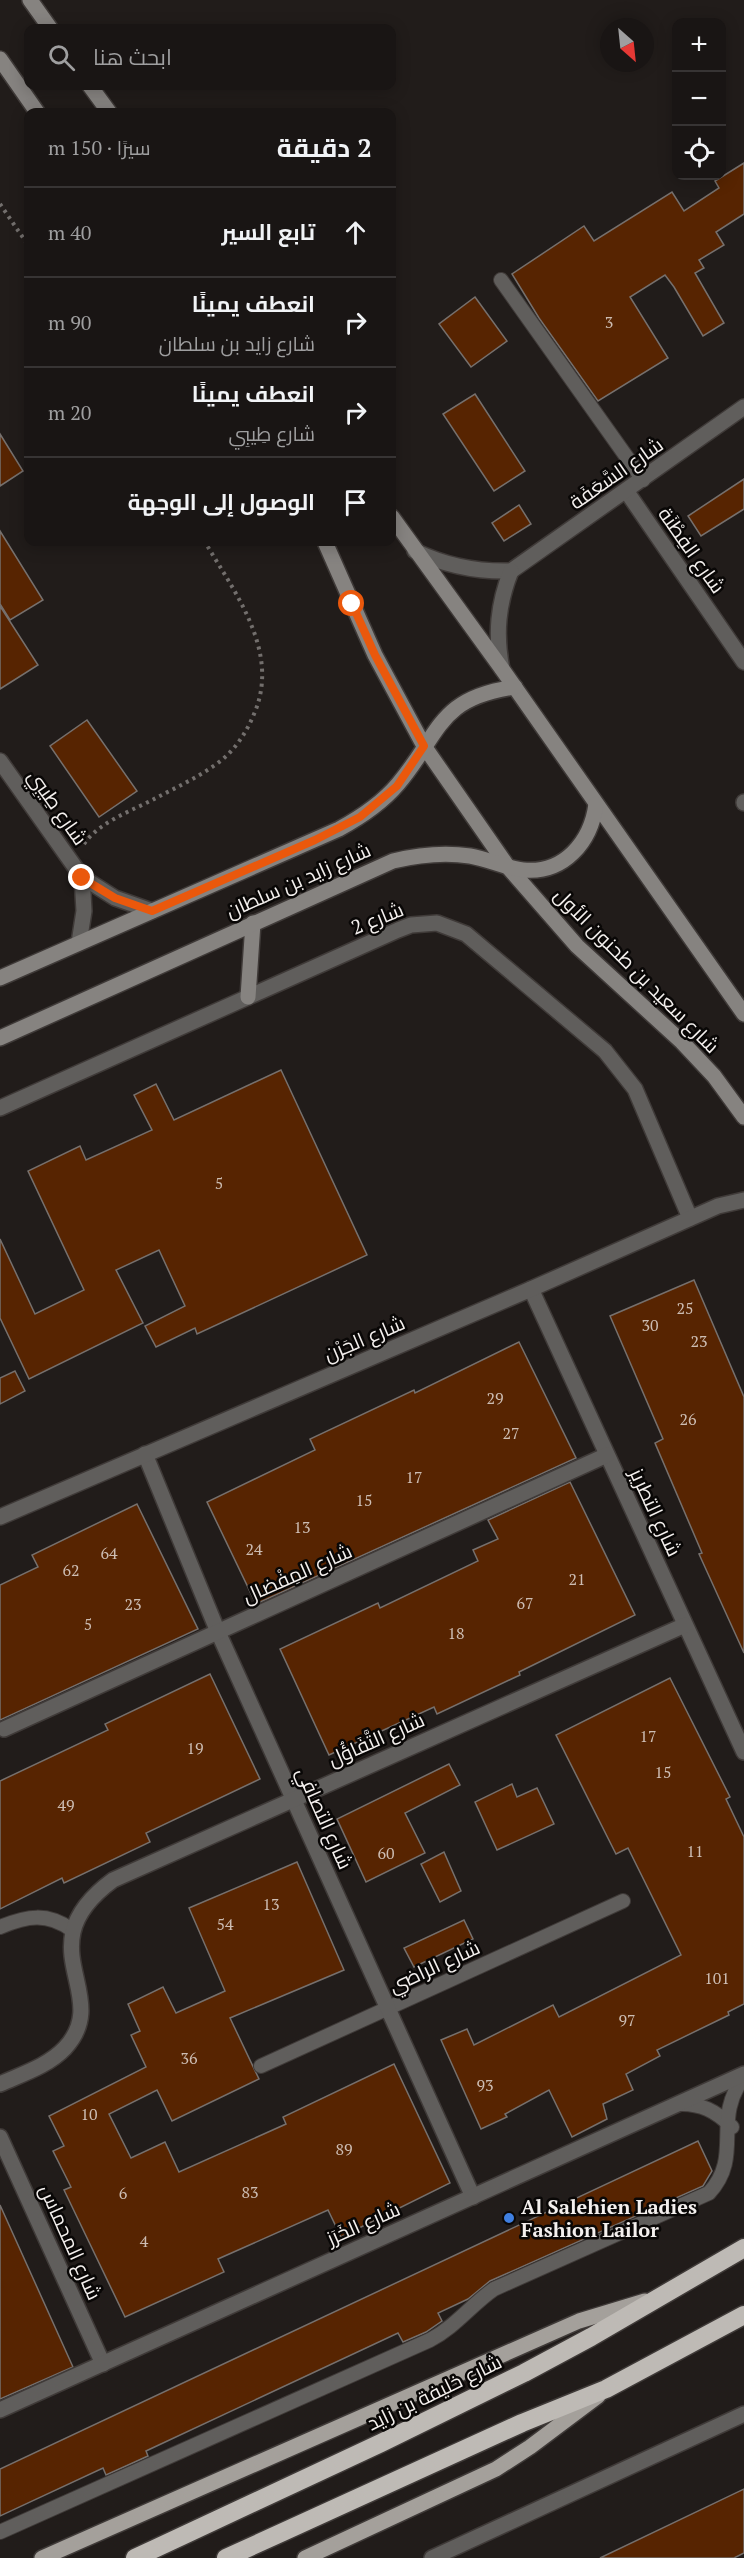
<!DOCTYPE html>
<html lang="ar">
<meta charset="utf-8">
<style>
:root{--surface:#191514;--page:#221e1d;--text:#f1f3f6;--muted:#9f9fa0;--line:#373434}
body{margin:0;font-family:"PT Serif",Cairo,serif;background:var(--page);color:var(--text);direction:rtl}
.controls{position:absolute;right:18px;top:18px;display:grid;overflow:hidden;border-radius:12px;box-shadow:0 3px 15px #0003}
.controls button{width:54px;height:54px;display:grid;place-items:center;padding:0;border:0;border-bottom:2px solid var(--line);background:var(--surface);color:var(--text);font:30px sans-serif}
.compass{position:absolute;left:600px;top:18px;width:54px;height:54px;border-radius:50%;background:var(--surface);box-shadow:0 3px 15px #0003;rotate:153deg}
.stop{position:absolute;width:18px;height:18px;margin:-14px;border:4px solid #ea580c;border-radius:50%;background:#fff}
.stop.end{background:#ea580c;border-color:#fff;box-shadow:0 2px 6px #0008}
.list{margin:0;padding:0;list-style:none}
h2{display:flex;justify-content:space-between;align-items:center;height:78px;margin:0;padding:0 24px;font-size:26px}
h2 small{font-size:20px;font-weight:400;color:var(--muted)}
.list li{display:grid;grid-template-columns:39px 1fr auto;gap:18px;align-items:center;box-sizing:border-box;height:90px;padding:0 24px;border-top:2px solid var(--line)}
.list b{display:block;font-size:22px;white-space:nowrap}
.list p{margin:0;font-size:20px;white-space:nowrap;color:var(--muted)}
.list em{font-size:20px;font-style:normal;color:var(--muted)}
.icon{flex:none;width:33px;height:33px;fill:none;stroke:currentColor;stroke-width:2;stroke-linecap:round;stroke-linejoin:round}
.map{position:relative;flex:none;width:744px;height:2558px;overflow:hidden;direction:ltr}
.search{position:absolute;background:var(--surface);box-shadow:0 3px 15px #0003;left:24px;top:24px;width:372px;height:66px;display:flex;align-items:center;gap:15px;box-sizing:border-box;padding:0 21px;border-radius:12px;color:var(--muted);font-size:22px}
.panel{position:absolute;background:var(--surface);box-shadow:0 3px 15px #0003;left:24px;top:108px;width:372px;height:438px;border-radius:12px;direction:rtl}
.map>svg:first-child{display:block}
.building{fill:#572401;stroke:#76706d;stroke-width:1.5}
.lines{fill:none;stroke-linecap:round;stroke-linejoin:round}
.lane-casing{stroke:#3f3a38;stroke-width:16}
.street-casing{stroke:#3f3a38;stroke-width:18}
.secondary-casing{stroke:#3f3a38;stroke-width:18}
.primary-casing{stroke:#3f3a38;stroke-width:18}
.highway-casing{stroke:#3f3a38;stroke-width:21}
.path{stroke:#736f6d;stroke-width:4;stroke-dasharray:3 4.5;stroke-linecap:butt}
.lane{stroke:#605e5c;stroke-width:14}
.street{stroke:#605e5c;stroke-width:15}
.secondary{stroke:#868380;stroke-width:15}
.primary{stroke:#a4a09b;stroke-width:15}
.highway{stroke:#bebab5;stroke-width:18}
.route{stroke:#ea580c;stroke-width:8}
.shop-dot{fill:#3f7fe0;stroke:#090706;stroke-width:2}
.labels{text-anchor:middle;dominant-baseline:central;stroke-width:5;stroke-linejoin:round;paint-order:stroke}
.number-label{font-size:16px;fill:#cdbdb3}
.street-label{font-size:20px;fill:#f4f0ee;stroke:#090706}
.poi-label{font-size:20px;font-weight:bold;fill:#f4f0ee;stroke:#090706;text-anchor:start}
</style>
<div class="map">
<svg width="744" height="2558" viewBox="0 0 744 2558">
<rect width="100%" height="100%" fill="#211c1a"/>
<!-- building -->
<g class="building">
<path d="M744,163V214L716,232L724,245L699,260L704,268L695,273L724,323L703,336L674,287L665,275L630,297L668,358L598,401L539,318L512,274L584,226L594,241L672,192L684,211L719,188L715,181Z"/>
<path d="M475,297L507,341L471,367L439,324Z"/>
<path d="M475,394L525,471L494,491L443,414Z"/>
<path d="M0,434L23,471L0,486Z"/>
<path d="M744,479V509L701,536L688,516Z"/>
<path d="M519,505L531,524L504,541L492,523Z"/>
<path d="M0,531L43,600L10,620L0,604Z"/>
<path d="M0,606L38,665L0,689Z"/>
<path d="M87,720L137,791L99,817L50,746Z"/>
<path d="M281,1070L367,1255L197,1334L195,1328L156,1347L145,1326L185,1306L159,1250L116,1270L143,1323L29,1379L0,1318V1239L35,1314L84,1290L28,1171L80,1146L86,1160L152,1130L134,1095L156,1084L174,1120Z"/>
<path d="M694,1280L744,1397V1653L699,1554L702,1553L655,1443L663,1439L610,1316Z"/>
<path d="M519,1342L576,1458L256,1604L207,1502L315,1450L310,1439L414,1390L415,1393Z"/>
<path d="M15,1371L25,1391L0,1404V1378Z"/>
<path d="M570,1482L635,1615L519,1672L520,1675L437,1714L434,1707L329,1755L280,1649L378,1603L380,1608L478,1561L473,1550L498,1539L488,1520Z"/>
<path d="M137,1504L198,1629L0,1720V1585L38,1567L32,1555Z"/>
<path d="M210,1674L260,1779L146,1833L150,1842L64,1883L62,1878L0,1909V1781L108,1730L105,1724Z"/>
<path d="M670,1678L730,1797L726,1799L744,1837V2004L728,2012L729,2015L657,2050L660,2056L626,2074L633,2090L603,2104L607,2119L572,2137L549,2090L505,2114L507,2117L481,2129L441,2040L467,2029L474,2045L553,2005L559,2017L681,1955L628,1848L616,1854L556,1735Z"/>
<path d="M449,1764L460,1785L405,1813L425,1853L366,1882L337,1819Z"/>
<path d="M512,1784L517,1797L537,1788L554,1824L497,1850L475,1802Z"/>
<path d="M444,1852L461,1891L440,1902L421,1864Z"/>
<path d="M297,1862L344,1970L230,2018L259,2079L172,2121L157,2090L109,2114L131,2158L165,2142L179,2172L286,2124L283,2117L394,2064L450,2183L341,2237L328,2210L218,2259L224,2272L125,2317L64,2190L71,2187L53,2151L64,2146L49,2116L146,2067L131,2035L140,2031L128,2004L163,1987L176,2013L225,1991L189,1908Z"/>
<path d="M464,1920L473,1939L414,1967L404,1948Z"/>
<path d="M698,2141L712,2171L703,2186L490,2281L468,2299L438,2313L442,2321L426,2332L403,2342L398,2333L146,2451L148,2456L106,2475L103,2468L0,2516V2469Z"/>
<path d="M0,2205L73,2367L0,2399Z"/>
<path d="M744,2489V2553L734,2558H600Z"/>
</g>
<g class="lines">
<!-- lane casing -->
<g class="lane-casing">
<g id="lane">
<path d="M501,280L643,480"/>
<path d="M0,1927C27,1916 47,1912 72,1930"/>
<path d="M261,2066L623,1901"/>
<path d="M678,2104C701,2103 716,2111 732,2127"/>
<path d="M0,2532L430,2340C455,2327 471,2305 494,2289L709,2193C744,2155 711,2120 744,2077"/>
</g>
</g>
<!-- street casing -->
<g class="street-casing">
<g id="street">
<path d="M627,492L744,662"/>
<path d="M415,551C446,566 476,572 511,571L744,407"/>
<path d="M502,669C495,634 498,604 511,571"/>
<path d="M0,761L82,877L115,898L152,911"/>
<path d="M744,802V803"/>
<path d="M79,943L84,911L82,877"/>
<path d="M0,1108L398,930L411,925L437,923L466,934L605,1051L635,1089L690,1218"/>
<path d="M531,1289L744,1752"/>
<path d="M145,1454L218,1632L473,2197"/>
<path d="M0,1517L531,1289L718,1206L744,1200"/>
<path d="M4,1729L607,1455"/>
<path d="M0,2084C22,2074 48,2066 65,2048C115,1994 23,1946 113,1880L685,1625"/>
<path d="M0,2137L103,2364"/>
<path d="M0,2410L744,2074"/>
<path d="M432,2558L744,2414"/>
</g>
</g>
<!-- secondary casing -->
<g class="secondary-casing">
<g id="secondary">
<path d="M30,0L50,28"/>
<path d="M0,59L37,112"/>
<path d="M90,86L109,112"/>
<path d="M392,517L502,669L744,1014"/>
<path d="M325,542L375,655L424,746L508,867L577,946L682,1042L714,1076L744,1117"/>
<path d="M0,978L339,829C361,817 382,803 398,784C441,733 437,698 515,687"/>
<path d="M248,997L253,923"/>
<path d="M0,1038L393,861C418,855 443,852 470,856C488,859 505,868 523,870C564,874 591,842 596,804"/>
</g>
</g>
<!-- primary casing -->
<g class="primary-casing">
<g id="primary">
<path d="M42,2558L579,2321L645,2301"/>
<path d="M305,2558L496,2469L530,2447L598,2396"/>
</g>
</g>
<!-- highway casing -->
<g class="highway-casing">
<g id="highway">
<path d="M135,2558L381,2443L524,2373L591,2337L744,2248"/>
<path d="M226,2558L522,2423L606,2389L744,2315"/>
</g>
</g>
<!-- path -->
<g class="path">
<path d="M0,204L28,245"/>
<path d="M84,844C100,821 132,811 156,798C179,786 203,775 223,759C237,747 247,731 254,714C281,652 235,593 205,542"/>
</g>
<!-- lane -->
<use href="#lane" class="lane"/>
<!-- street -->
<use href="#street" class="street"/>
<!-- secondary -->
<use href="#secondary" class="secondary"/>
<!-- primary -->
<use href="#primary" class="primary"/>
<!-- highway -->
<use href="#highway" class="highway"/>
</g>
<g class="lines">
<!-- route -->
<path class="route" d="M82,878L115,898L152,911L315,840L360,817L397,786L424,746L375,655L352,604"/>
</g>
<!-- markers -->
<circle class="shop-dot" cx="509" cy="2218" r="6"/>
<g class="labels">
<!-- number labels -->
<g class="number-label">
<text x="609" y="322">3</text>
<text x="219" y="1183">5</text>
<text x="685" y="1308">25</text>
<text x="650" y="1325">30</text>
<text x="699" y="1341">23</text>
<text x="495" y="1398">29</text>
<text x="688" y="1419">26</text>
<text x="511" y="1433">27</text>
<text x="414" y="1477">17</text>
<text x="364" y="1500">15</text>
<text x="302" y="1527">13</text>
<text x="254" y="1549">24</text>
<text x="109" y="1553">64</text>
<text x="71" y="1570">62</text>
<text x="577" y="1579">21</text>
<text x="525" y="1603">67</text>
<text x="133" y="1604">23</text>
<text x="88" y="1624">5</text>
<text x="456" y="1633">18</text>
<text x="648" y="1736">17</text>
<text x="195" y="1748">19</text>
<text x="663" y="1772">15</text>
<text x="66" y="1805">49</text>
<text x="695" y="1851">11</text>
<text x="386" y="1853">60</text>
<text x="271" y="1904">13</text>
<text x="225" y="1924">54</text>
<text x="717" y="1978">101</text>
<text x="627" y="2020">97</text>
<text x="189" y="2058">36</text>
<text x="485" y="2085">93</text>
<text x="89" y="2114">10</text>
<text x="344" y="2149">89</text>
<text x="250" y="2192">83</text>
<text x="123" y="2193">6</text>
<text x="144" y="2241">4</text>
</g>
<!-- street labels -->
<g class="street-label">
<text transform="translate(616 473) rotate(-35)">شارع السَّعَفَة</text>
<text transform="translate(692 550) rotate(55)">شارع الفِطْنَة</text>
<text transform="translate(58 807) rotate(55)">شارع طِيبِي</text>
<text transform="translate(298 880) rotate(-24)">شارع زايد بن سلطان</text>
<text transform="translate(377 918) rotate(-22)">شارع 2</text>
<text transform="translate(637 970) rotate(45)">شارع سعيد بن طحنون الأول</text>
<text transform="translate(364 1338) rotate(-23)">شارع الجَرْن</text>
<text transform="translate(656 1512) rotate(65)">شارع التطريز</text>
<text transform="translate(297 1573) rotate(-24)">شارع المِفْضال</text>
<text transform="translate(376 1739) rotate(-24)">شارع التَّفَاؤُل</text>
<text transform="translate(325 1818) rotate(66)">شارع التصافي</text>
<text transform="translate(434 1966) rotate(-25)">شارع الراضي</text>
<text transform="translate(363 2223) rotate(-24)">شارع الخَرَز</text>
<text transform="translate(71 2242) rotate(66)">شارع المحماس</text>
<text transform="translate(434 2392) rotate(-26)">شارع خليفة بن زايد</text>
</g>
<!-- poi labels -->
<g class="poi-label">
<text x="521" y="2206">Al Salehien Ladies<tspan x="521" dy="23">Fashion Lailor</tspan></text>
</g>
</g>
</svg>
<div class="controls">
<button>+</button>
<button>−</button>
<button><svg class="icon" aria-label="locate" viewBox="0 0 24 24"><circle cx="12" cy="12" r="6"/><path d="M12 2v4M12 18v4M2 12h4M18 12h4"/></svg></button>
</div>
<svg class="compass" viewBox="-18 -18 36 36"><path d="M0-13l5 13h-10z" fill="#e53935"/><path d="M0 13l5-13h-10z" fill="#9f9fa0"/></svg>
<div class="stop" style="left:352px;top:604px"></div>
<div class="stop end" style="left:82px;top:878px"></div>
<div class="search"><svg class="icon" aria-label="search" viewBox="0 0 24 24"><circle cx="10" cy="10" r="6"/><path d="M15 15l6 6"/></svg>ابحث هنا</div>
<section class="panel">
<h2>2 دقيقة<small>سيرًا · 150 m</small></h2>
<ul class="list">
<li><svg class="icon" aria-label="ahead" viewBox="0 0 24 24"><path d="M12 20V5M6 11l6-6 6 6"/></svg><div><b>تابع السير</b></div><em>40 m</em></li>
<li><svg class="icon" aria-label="right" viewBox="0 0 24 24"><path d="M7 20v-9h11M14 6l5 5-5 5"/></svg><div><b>انعطف يمينًا</b><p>شارع زايد بن سلطان</p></div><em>90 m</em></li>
<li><svg class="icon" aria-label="right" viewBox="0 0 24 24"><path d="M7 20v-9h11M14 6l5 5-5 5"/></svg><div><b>انعطف يمينًا</b><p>شارع طِيبِي</p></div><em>20 m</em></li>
<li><svg class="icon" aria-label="arrive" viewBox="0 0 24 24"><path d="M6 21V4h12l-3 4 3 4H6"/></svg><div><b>الوصول إلى الوجهة</b></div></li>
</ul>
</section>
</div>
